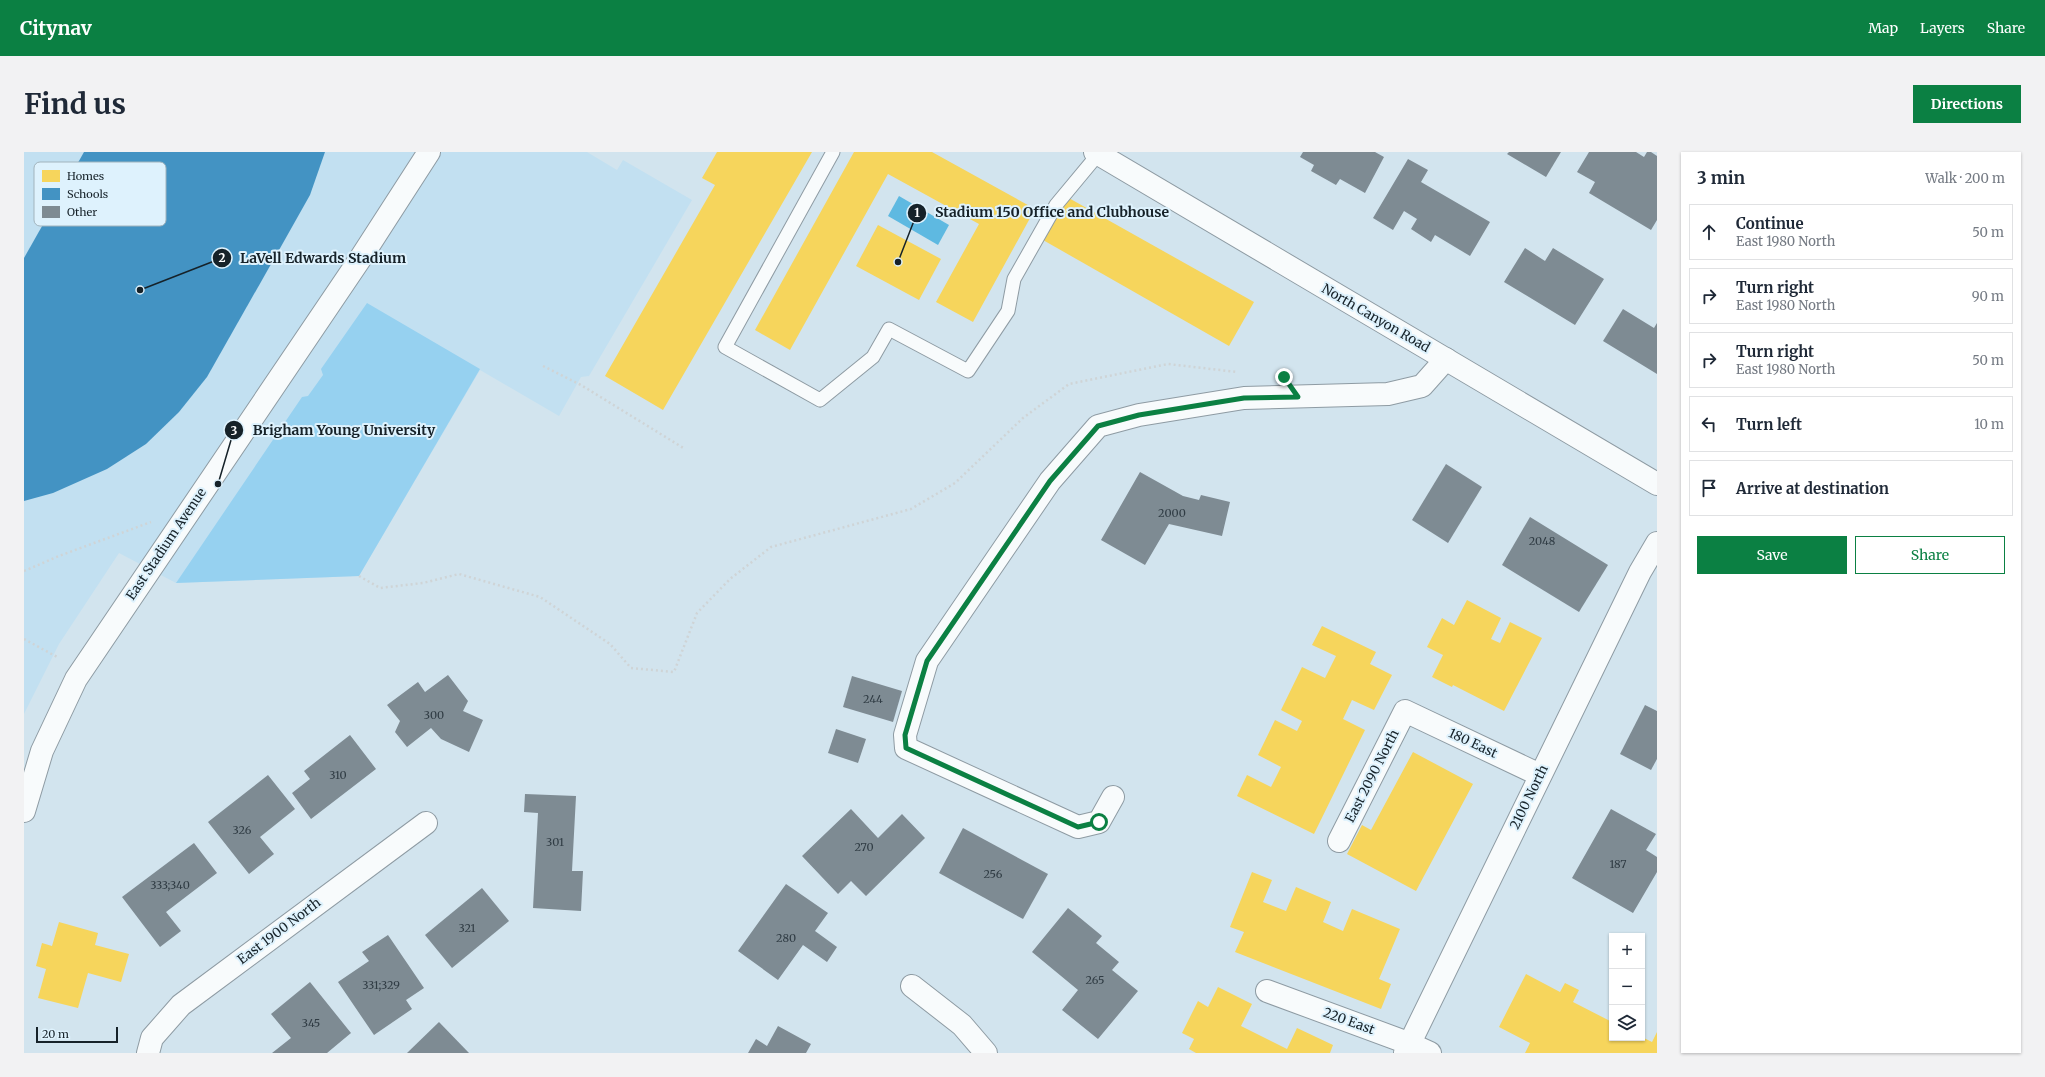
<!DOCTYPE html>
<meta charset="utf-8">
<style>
:root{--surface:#fff;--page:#f2f2f3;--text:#1f2937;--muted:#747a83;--line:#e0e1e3;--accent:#0b8043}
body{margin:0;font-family:Merriweather,serif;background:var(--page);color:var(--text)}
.controls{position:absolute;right:12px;bottom:12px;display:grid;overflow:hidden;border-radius:0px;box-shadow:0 1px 3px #0004}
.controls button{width:36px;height:36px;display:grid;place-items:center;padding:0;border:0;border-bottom:1px solid var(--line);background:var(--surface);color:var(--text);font:20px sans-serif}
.scale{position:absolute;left:12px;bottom:10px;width:82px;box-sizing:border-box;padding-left:4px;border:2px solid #162229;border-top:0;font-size:11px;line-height:14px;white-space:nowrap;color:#162229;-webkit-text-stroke:3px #def2fd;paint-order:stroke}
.stop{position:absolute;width:12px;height:12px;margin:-9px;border:3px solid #0b8043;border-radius:50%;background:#fff}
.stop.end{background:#0b8043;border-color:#fff;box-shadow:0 1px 4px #0008}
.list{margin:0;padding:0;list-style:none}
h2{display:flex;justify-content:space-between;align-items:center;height:52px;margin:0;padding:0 16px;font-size:17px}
h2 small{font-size:13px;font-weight:400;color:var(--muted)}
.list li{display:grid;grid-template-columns:26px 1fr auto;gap:12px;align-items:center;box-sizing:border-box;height:56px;margin:0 8px 8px;padding:0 8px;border:1px solid var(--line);border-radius:0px}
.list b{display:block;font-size:15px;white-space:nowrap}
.list p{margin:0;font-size:13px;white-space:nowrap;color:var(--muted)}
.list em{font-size:13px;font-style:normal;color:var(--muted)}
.actions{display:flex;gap:8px;padding:12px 16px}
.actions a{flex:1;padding:9px 0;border:1px solid var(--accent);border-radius:0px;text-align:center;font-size:14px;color:var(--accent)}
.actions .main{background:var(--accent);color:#fff}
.icon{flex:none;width:22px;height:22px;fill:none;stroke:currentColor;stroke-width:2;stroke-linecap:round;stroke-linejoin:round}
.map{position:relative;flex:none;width:1633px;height:901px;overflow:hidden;border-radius:0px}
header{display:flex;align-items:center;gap:24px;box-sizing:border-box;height:56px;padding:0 20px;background:var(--accent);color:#fff}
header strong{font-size:19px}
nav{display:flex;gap:22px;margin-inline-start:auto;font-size:14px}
.intro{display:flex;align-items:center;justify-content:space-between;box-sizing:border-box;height:96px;padding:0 24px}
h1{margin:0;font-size:28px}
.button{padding:10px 18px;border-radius:0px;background:var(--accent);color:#fff;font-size:14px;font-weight:700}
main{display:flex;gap:24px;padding:0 24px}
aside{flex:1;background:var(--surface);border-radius:0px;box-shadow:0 1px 3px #0004}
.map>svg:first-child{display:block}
.built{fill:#c2e0f1}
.green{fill:#96d1f0}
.water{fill:#5eb9e1}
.homes{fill:#f6d55c}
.schools{fill:#4393c3}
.building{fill:#7e8b93}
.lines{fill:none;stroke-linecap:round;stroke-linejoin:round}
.lane-casing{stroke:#8e9ba3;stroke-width:15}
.street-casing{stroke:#8e9ba3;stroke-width:24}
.secondary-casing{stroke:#8e9ba3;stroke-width:24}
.path{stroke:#cfd4d6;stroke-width:2.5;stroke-dasharray:2 3;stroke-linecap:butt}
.lane{stroke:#f8fbfc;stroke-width:13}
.street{stroke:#f8fbfc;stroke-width:22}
.secondary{stroke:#f8fbfc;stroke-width:22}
.route{stroke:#0b8043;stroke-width:5}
.labels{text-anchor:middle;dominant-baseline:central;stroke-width:4;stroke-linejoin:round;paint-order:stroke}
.number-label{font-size:11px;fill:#303c44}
.street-label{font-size:13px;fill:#162229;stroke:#def2fd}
.key{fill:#def2fd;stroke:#a2b4bd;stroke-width:1}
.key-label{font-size:11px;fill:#162229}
.leader{fill:none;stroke:#162229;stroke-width:1.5}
.callout-dot{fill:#162229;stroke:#def2fd;stroke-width:1.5}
.mark-label{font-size:12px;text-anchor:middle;font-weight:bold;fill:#fff}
.callout-label{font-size:14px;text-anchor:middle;font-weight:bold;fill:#162229;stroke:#def2fd;stroke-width:4;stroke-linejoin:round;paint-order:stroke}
</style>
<header>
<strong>Citynav</strong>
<nav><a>Map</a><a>Layers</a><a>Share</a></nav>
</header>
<div class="intro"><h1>Find us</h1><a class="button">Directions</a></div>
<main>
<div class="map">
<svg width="1633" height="901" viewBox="0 0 1633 901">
<rect width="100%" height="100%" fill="#d2e4ee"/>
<!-- built -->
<path class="built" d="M0,0H563L593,18L599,8L668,48L565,224L557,225L535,264L456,218L335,424L152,431L95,401L35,492L0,562Z"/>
<!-- green -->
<path class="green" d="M343,151L456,217L335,424L152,431L278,245L284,244L299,223L297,217Z"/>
<!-- water -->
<path class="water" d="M875,44L925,73L914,93L864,64Z"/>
<!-- homes -->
<g class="homes">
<path d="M693,0H788L639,258L581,224L691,33L678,26Z"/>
<path d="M830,0H908L1011,57L949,170L912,150L955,72L864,22L766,198L731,178Z"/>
<path d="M1043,45L1230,150L1205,194L1019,88Z"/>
<path d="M854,73L917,107L895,148L832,114Z"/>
<path d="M1443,448L1477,466L1467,487L1476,491L1486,470L1518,486L1480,559L1429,533L1428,535L1408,525L1419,503L1403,495L1418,466L1430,473Z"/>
<path d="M1298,474L1352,500L1346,512L1368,523L1350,558L1328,548L1319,567L1341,578L1290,682L1213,644L1223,623L1247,635L1257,615L1234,603L1251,568L1273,579L1278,569L1257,558L1278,515L1301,526L1312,504L1288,493Z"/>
<path d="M1389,600L1449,632L1392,739L1323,702L1338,673L1347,678Z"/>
<path d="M1228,720L1248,728L1239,750L1262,759L1272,735L1307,750L1299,770L1319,779L1328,757L1376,777L1355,827L1367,832L1357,857L1211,800L1220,780L1206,775Z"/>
<path d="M35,770L74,781L71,793L105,802L97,830L64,821L54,856L14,846L22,817L12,814L18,791L28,794Z"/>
<path d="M1502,822L1536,840L1541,831L1555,838L1549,850L1588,870V886L1618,885L1628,890L1633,880V901H1501L1506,891L1475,875Z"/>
<path d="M1194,835L1228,852L1217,874L1263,897L1273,876L1309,893L1306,901H1172L1165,897L1170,887L1158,881L1174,849L1184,855Z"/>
</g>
<!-- schools -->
<path class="schools" d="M60,0H301L286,43L259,91L183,225L155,260L122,292L83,317L29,341L0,349V106Z"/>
<!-- building -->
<g class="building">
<path d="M1279,0H1351L1360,5L1341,41L1316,27L1312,33L1287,19L1290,13L1276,5Z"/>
<path d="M1485,0H1537L1522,25L1483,2Z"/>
<path d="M1565,0H1612L1620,5L1623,0H1627L1633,4V68L1627,78L1565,41L1571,30L1553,20Z"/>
<path d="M1384,7L1404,18L1397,30L1466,70L1446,104L1411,83L1407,90L1387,77L1393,67L1380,59L1369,78L1349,66Z"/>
<path d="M1501,96L1521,109L1529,96L1580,127L1551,173L1480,130Z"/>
<path d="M1599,157L1630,176L1633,171V222L1579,189Z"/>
<path d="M1422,312L1458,335L1424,391L1388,368Z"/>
<path d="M1116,320L1159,344L1175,348L1177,343L1206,350L1198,384L1145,372L1121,413L1077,388Z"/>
<path d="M1506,365L1584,413L1555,460L1478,413Z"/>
<path d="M424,523L444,549L439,559L459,568L445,600L417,587L407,576L383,595L371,580L376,569L363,553L394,530L401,540Z"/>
<path d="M828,524L878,539L869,570L819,555Z"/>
<path d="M1621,553L1633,559V607L1627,618L1596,602Z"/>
<path d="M812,577L842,587L834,611L804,601Z"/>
<path d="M326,583L352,617L287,667L268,641L286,627L280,619Z"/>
<path d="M244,623L271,657L236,685L250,702L225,722L184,670Z"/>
<path d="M501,642L552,644L548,719H559L557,759L509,756L514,661L500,660Z"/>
<path d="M827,657L854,686L878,662L901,686L842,744L827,729L814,742L778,704Z"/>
<path d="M1587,657L1632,682L1622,698L1633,705V720L1609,761L1548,726Z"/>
<path d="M939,676L1024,722L999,767L915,721Z"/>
<path d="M170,691L193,721L142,760L157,779L136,795L98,745Z"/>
<path d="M762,732L804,761L791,779L813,795L803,810L779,793L754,828L714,799Z"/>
<path d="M458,736L485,769L428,816L401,783Z"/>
<path d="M1044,756L1078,784L1072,791L1095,810L1088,818L1114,839L1074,887L1038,858L1054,838L1008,800Z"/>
<path d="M364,783L400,836L382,848L388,857L350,883L314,830L345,809L338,800Z"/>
<path d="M286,830L327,881L303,901H248L267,886L247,862Z"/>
<path d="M415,870L445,901H383Z"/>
<path d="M754,874L787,892L782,901H724L732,887L743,894Z"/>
</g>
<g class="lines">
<!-- lane casing -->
<g class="lane-casing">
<path id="lane" d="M809,0L701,195L796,248L849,205L865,177L944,219L984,159L990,127L1032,53L1076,0"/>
</g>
<!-- street casing -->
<g class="street-casing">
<g id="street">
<path d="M1089,645L1075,670L1054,675L882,596L881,583L903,509L1026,329L1074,274L1115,263L1220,246L1364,242L1398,234L1422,207"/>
<path d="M0,659L18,599L52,527L336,107L405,0"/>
<path d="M1315,689L1381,559L1516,623"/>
<path d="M888,834L938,873L962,901"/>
<path d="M1243,839L1384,891L1406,901"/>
<path d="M124,901L128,886L157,853L402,671"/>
<path d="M1381,901L1616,420L1633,391"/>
</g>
</g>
<!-- secondary casing -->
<g class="secondary-casing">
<path id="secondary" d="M1071,0L1633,332"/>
</g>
<!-- path -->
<g class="path">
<path d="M519,214L557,233L661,297"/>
<path d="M0,419L35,404L127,370"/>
<path d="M335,424L356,436L399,431L435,422L516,445L586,492L607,516L650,520L673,461L706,427L747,395L887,357L931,331L999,266L1045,232L1144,212L1213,220"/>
<path d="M0,487L35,506"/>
</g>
<!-- lane -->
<use href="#lane" class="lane"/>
<!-- street -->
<use href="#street" class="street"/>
<!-- secondary -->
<use href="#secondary" class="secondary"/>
</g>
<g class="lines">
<!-- route -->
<path class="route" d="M1075,670L1054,675L882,596L881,583L903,509L1026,329L1074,274L1115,263L1220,246L1274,245L1260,225"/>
</g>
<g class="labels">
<!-- number labels -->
<g class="number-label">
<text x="1148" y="361">2000</text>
<text x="1518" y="389">2048</text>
<text x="849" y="547">244</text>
<text x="410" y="563">300</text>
<text x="314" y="623">310</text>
<text x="218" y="678">326</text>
<text x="531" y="690">301</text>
<text x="840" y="695">270</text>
<text x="1594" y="712">187</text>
<text x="969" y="722">256</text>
<text x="146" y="733">333;340</text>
<text x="443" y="776">321</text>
<text x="762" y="786">280</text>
<text x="1071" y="828">265</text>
<text x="357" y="833">331;329</text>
<text x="287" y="871">345</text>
</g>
<!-- street labels -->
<g class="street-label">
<text transform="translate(1352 166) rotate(30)">North Canyon Road</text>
<text transform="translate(142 392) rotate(-56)">East Stadium Avenue</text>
<text transform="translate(1449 591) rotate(25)">180 East</text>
<text transform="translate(1348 624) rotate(-63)">East 2090 North</text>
<text transform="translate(1505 645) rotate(-64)">2100 North</text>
<text transform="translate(255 779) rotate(-37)">East 1900 North</text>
<text transform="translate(1325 869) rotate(20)">220 East</text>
</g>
</g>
<!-- legend -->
<rect x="10" y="10" width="132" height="64" rx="6" class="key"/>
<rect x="18" y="18" width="18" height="12" fill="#f6d55c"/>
<rect x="18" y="36" width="18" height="12" fill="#4393c3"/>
<rect x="18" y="54" width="18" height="12" fill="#7e8b93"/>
<g class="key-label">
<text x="43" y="28">Homes</text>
<text x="43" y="46">Schools</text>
<text x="43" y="64">Other</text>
</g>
<!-- callouts -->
<path class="leader" d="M874 110L893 61M116 138L198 106M194 332L210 278"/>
<g class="callout-dot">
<circle cx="874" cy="110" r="4"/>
<circle cx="116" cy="138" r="4"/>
<circle cx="194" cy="332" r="4"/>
<circle cx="893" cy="61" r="10"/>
<circle cx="198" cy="106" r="10"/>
<circle cx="210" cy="278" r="10"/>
</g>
<g class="mark-label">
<text x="893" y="65">1</text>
<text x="198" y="110">2</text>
<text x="210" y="283">3</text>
</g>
<g class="callout-label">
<text x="1028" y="65">Stadium 150 Office and Clubhouse</text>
<text x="299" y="111">LaVell Edwards Stadium</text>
<text x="320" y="283">Brigham Young University</text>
</g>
</svg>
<div class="controls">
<button>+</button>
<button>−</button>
<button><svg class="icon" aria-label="layers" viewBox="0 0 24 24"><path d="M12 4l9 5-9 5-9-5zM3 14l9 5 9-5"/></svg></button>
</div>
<div class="scale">20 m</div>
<div class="stop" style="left:1075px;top:670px"></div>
<div class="stop end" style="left:1260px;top:225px"></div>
</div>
<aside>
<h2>3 min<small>Walk · 200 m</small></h2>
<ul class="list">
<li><svg class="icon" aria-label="ahead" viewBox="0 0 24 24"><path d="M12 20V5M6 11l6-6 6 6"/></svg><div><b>Continue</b><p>East 1980 North</p></div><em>50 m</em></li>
<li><svg class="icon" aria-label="right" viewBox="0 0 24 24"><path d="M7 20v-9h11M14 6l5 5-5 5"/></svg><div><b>Turn right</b><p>East 1980 North</p></div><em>90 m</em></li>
<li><svg class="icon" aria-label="right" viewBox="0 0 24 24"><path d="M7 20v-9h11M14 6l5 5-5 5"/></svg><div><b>Turn right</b><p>East 1980 North</p></div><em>50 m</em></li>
<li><svg class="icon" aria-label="left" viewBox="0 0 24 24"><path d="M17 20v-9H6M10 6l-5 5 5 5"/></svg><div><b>Turn left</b></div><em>10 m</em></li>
<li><svg class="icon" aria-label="arrive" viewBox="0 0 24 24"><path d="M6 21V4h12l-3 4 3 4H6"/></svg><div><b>Arrive at destination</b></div></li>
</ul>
<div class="actions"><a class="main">Save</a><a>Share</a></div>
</aside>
</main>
